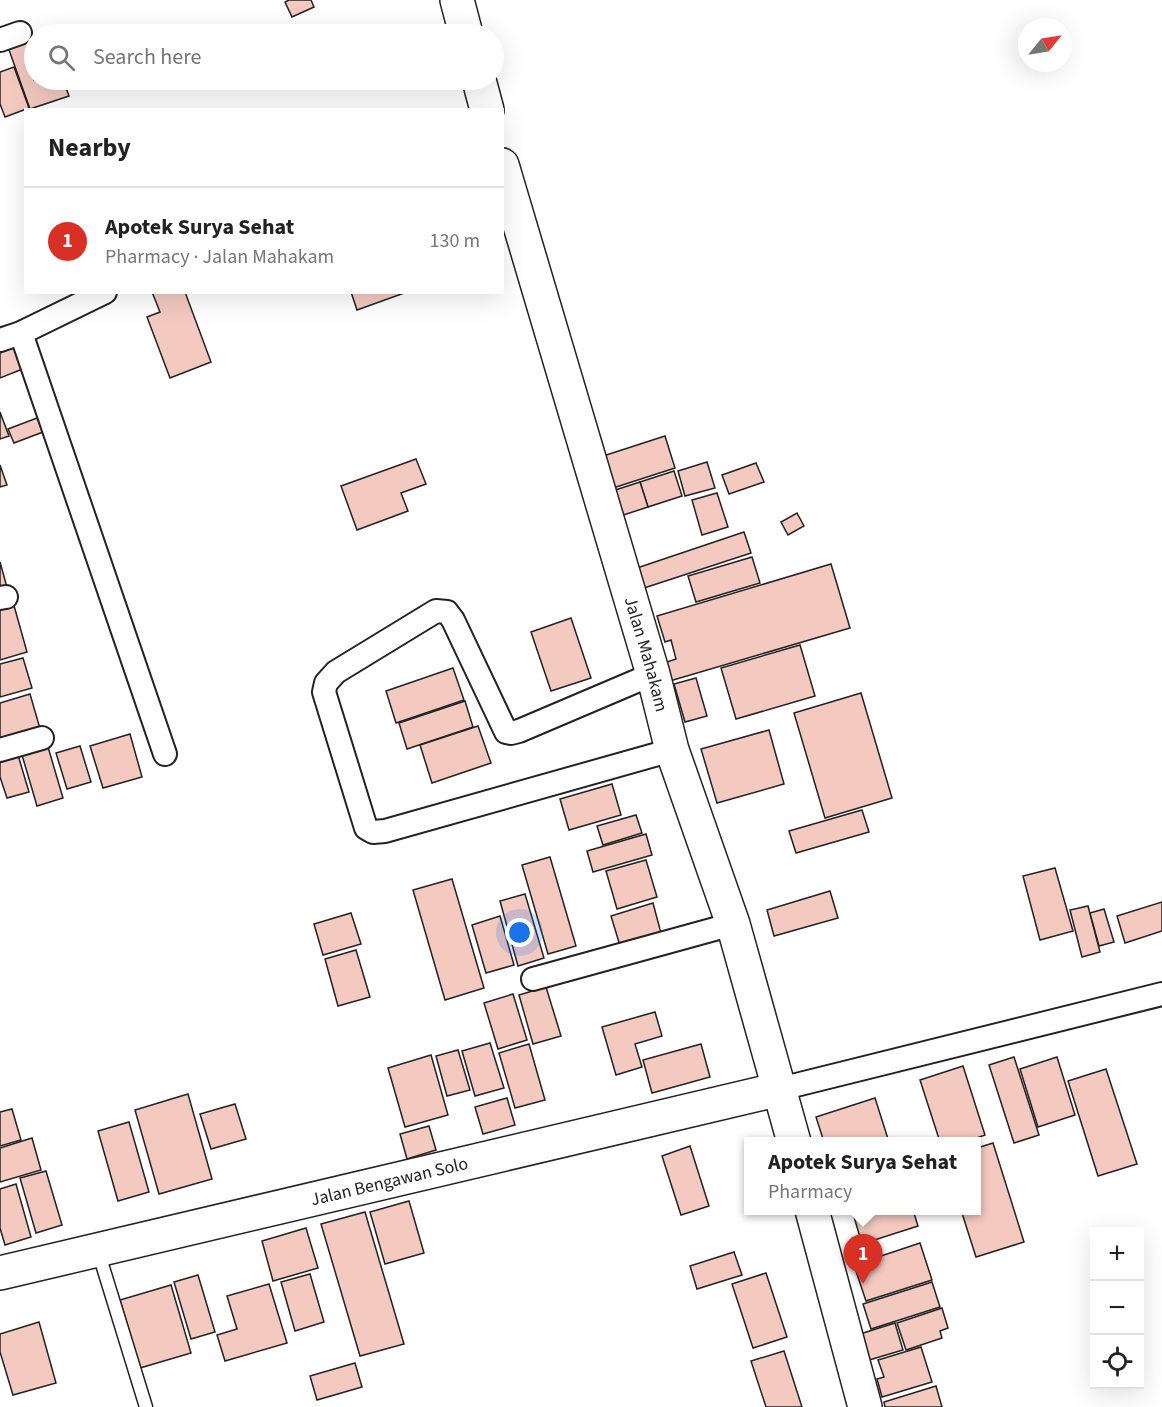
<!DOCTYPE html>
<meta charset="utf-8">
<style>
:root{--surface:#fff;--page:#f6f6f6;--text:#222;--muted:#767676;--line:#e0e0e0;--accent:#d93025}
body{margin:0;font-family:"Source Sans 3",sans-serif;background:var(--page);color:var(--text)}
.controls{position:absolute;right:18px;bottom:18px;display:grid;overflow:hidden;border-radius:0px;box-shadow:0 6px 24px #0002}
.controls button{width:54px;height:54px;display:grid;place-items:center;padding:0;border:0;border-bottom:2px solid var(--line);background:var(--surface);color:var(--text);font:30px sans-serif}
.compass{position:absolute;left:1018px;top:18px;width:54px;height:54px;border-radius:50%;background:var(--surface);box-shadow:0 6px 24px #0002;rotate:60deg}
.you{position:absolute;left:520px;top:933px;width:21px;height:21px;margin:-15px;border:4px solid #fff;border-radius:50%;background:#1a73e8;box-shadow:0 0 0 9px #1a73e833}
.badge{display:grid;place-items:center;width:39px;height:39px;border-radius:50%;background:var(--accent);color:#fff;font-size:20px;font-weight:700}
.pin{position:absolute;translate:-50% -50px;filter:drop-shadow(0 2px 3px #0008)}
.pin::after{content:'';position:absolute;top:32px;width:21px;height:18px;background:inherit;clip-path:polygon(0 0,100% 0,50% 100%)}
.popup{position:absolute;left:744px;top:1137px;width:237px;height:78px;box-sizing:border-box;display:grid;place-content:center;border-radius:0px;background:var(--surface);filter:drop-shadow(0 2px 4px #0005);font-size:20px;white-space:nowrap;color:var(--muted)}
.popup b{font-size:22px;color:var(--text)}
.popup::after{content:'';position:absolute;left:50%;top:100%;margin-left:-12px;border:12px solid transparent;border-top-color:var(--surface)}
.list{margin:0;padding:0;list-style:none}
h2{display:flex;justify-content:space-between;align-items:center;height:78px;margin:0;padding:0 24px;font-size:26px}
h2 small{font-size:20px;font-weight:400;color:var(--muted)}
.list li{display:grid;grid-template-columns:39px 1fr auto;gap:18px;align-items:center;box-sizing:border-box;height:108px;padding:0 24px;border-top:2px solid var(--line)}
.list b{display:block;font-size:22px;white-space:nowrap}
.list p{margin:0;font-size:20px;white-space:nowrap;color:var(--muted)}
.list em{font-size:20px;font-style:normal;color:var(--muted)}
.icon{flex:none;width:33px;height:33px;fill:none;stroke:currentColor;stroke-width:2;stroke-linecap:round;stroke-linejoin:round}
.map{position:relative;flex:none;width:1162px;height:1407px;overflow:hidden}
.search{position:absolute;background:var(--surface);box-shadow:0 6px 24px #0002;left:24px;top:24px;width:480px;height:66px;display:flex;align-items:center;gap:15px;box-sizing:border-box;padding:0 21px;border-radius:33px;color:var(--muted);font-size:22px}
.panel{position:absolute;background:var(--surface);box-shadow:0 6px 24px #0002;left:24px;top:108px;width:480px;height:186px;border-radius:0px}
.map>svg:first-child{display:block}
.building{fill:#f3c9c0;stroke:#222;stroke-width:1.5}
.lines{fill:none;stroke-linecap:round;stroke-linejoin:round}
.lane-casing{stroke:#222;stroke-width:15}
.street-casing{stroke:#222;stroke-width:26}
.secondary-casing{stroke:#222;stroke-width:36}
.primary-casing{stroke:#222;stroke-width:36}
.lane{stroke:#fff;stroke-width:12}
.street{stroke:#fff;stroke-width:22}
.secondary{stroke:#fff;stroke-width:33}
.primary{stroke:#fff;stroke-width:33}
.labels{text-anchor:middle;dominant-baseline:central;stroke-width:4.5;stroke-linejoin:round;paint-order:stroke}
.street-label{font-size:18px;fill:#222;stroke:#fff}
</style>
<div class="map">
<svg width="1162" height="1407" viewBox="0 0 1162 1407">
<rect width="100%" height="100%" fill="#fff"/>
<!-- building -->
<g class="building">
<path d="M289,0H311L314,7L292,17L285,2Z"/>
<path d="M34,37V80H63L69,96L30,109L8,47Z"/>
<path d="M14,67L29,108L5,117L0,104V72Z"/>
<path d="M152,292H185L211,362L170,378L147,317L160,312Z"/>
<path d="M351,292H407L357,310Z"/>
<path d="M16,347L25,368L0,378V353Z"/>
<path d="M0,412L9,436L0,439Z"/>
<path d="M37,418L43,432L14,443L8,429Z"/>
<path d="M665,436L675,468L610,489L600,457Z"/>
<path d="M416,459L426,484L401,493L408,511L357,530L341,486Z"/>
<path d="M707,462L715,488L685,496L678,471Z"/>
<path d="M756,463L764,482L729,494L722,475Z"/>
<path d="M0,465L7,485L0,487Z"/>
<path d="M674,471L682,496L648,507L640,482Z"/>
<path d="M640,482L648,507L611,519L603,494Z"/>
<path d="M717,493L728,527L702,535L692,500Z"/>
<path d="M797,513L804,526L788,535L781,522Z"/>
<path d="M744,532L751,553L638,590L631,570Z"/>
<path d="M752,557L760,583L696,602L688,576Z"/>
<path d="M0,562L8,591L0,593Z"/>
<path d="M831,564L850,628L663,683L658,665L676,659L671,640L665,642L657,616Z"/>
<path d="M13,602L27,652L0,660V606Z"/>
<path d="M571,618L591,678L551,691L531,632Z"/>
<path d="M800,645L815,696L736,719L721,668Z"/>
<path d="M23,658L32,688L0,697V664Z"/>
<path d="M453,668L464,700L396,723L386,691Z"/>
<path d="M696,678L707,716L685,722L674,684Z"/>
<path d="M861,693L892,798L825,818L794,713Z"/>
<path d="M30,694L41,732L0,744V703Z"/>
<path d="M465,701L473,727L407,749L399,723Z"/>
<path d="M478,726L491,763L432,783L420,745Z"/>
<path d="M769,730L784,784L717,803L701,749Z"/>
<path d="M130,734L142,777L103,788L90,746Z"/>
<path d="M80,746L91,782L67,789L56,753Z"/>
<path d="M48,747L63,798L37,806L22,755Z"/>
<path d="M18,755L29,792L7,798L0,777V760Z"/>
<path d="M612,784L621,815L569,830L560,799Z"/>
<path d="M862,810L869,832L796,853L789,831Z"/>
<path d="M636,815L642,833L603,845L597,826Z"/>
<path d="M646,834L652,855L593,872L587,851Z"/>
<path d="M550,857L576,946L548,954L522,865Z"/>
<path d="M646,860L657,897L617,909L606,871Z"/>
<path d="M1055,868L1073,931L1040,940L1023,876Z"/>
<path d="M452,879L484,988L445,1000L413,890Z"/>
<path d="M830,891L838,918L774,936L767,910Z"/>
<path d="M525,894L544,958L518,966L500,901Z"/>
<path d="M1162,902V931L1125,943L1117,916Z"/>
<path d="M653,903L662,937L621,949L611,916Z"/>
<path d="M1088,906L1100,952L1082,957L1070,910Z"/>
<path d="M1104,909L1114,942L1099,946L1090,913Z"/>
<path d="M351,913L361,944L323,955L314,924Z"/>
<path d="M500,916L514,965L486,973L472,925Z"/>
<path d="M356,950L370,997L338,1006L325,959Z"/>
<path d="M546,987L561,1036L533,1044L519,995Z"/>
<path d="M513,994L527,1040L498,1049L484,1003Z"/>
<path d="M655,1012L662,1036L635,1044L642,1067L616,1075L602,1027Z"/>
<path d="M490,1043L504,1088L475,1096L462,1051Z"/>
<path d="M529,1044L545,1100L515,1108L499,1053Z"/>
<path d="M701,1044L710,1077L652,1093L643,1060Z"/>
<path d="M458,1050L470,1090L447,1096L436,1056Z"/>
<path d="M431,1055L448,1115L405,1127L388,1068Z"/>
<path d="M1014,1057L1039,1135L1014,1143L989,1065Z"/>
<path d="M1057,1057L1075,1115L1038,1127L1020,1069Z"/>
<path d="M963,1066L985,1135L966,1142H940L920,1080Z"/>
<path d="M1106,1069L1137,1164L1098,1176L1068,1081Z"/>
<path d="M188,1094L212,1179L159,1194L135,1110Z"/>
<path d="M507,1098L515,1125L483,1134L475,1107Z"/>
<path d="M875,1098L889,1142H824L816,1117Z"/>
<path d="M235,1104L246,1139L211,1149L200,1114Z"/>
<path d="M12,1109L21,1140L0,1146V1112Z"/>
<path d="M129,1122L149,1192L118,1201L98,1131Z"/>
<path d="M429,1126L436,1150L407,1159L400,1134Z"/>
<path d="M32,1138L41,1170L0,1182V1148Z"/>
<path d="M993,1143L1024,1242L976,1257L961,1210H977V1148Z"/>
<path d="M690,1146L709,1206L681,1215L662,1156Z"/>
<path d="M46,1171L62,1225L36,1233L20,1178Z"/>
<path d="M16,1184L31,1237L5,1245L0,1228V1189Z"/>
<path d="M409,1201L424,1253L385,1264L370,1212Z"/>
<path d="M852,1210H913L918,1226L862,1244Z"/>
<path d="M365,1212L404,1344L360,1356L321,1224Z"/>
<path d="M306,1228L318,1268L273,1281L262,1241Z"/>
<path d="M920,1243L932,1280L866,1301L854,1265Z"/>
<path d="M734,1252L742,1275L697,1289L690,1266Z"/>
<path d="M766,1273L787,1337L753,1348L732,1284Z"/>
<path d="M310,1274L324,1322L295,1331L281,1282Z"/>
<path d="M198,1275L215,1332L191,1339L174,1282Z"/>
<path d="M932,1282L940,1307L871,1329L863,1304Z"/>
<path d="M269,1284L287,1343L225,1361L217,1335L237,1329L227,1296Z"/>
<path d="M171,1285L191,1353L140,1368L120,1300Z"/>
<path d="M942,1308L948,1328L940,1331L942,1338L906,1350L897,1323Z"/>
<path d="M39,1322L56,1383L13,1395L0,1352V1334Z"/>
<path d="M895,1323L903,1350L869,1360L860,1334Z"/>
<path d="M921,1347L932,1382L882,1397L877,1379L884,1377L878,1360Z"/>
<path d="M784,1351L802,1407H766L751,1361Z"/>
<path d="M355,1363L362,1387L317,1400L310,1376Z"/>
<path d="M936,1386L942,1407H885L884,1402Z"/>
</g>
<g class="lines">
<!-- lane casing -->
<g class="lane-casing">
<path id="lane" d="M98,1251L146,1407"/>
</g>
<!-- street casing -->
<g class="street-casing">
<g id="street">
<path d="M0,40L20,33"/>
<path d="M21,333L165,754"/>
<path d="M0,340L21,333L105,292"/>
<path d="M0,598L6,597"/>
<path d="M653,674L519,731L511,733L506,732L453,620L447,612L436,611L336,672L326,683L324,692L366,828L373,832L385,831L672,750"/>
<path d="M0,750L42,738"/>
<path d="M533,979L733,924"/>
<path d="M780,1089L1162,994"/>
</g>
</g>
<!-- secondary casing -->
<g class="secondary-casing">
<g id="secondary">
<path id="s1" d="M0,1273L780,1089"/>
</g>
</g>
<!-- primary casing -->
<g class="primary-casing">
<g id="primary">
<path d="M457,0L466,34"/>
<path d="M479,80L487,110"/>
<path id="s2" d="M502,165L653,674L672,750L733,924L794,1142"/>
<path d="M812,1210L865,1407"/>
</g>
</g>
<!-- lane -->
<use href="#lane" class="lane"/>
<!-- street -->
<use href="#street" class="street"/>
<!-- secondary -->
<use href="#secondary" class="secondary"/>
<!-- primary -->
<use href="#primary" class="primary"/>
</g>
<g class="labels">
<!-- street labels -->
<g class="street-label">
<text stroke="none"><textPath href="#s2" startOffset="510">Jalan Mahakam</textPath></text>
<text stroke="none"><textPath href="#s1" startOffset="400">Jalan Bengawan Solo</textPath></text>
</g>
</g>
</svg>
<div class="controls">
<button>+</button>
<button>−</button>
<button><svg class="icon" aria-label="locate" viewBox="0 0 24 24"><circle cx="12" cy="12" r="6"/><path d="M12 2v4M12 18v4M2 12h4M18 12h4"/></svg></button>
</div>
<svg class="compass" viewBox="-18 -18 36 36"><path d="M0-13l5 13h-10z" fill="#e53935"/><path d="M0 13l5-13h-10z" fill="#767676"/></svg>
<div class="you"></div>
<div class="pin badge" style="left:863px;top:1284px">1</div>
<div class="popup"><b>Apotek Surya Sehat</b>Pharmacy</div>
<div class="search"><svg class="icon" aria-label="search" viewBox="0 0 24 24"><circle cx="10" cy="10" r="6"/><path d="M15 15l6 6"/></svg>Search here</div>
<section class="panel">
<h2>Nearby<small></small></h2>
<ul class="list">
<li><span class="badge">1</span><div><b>Apotek Surya Sehat</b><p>Pharmacy · Jalan Mahakam</p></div><em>130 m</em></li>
</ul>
</section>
</div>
